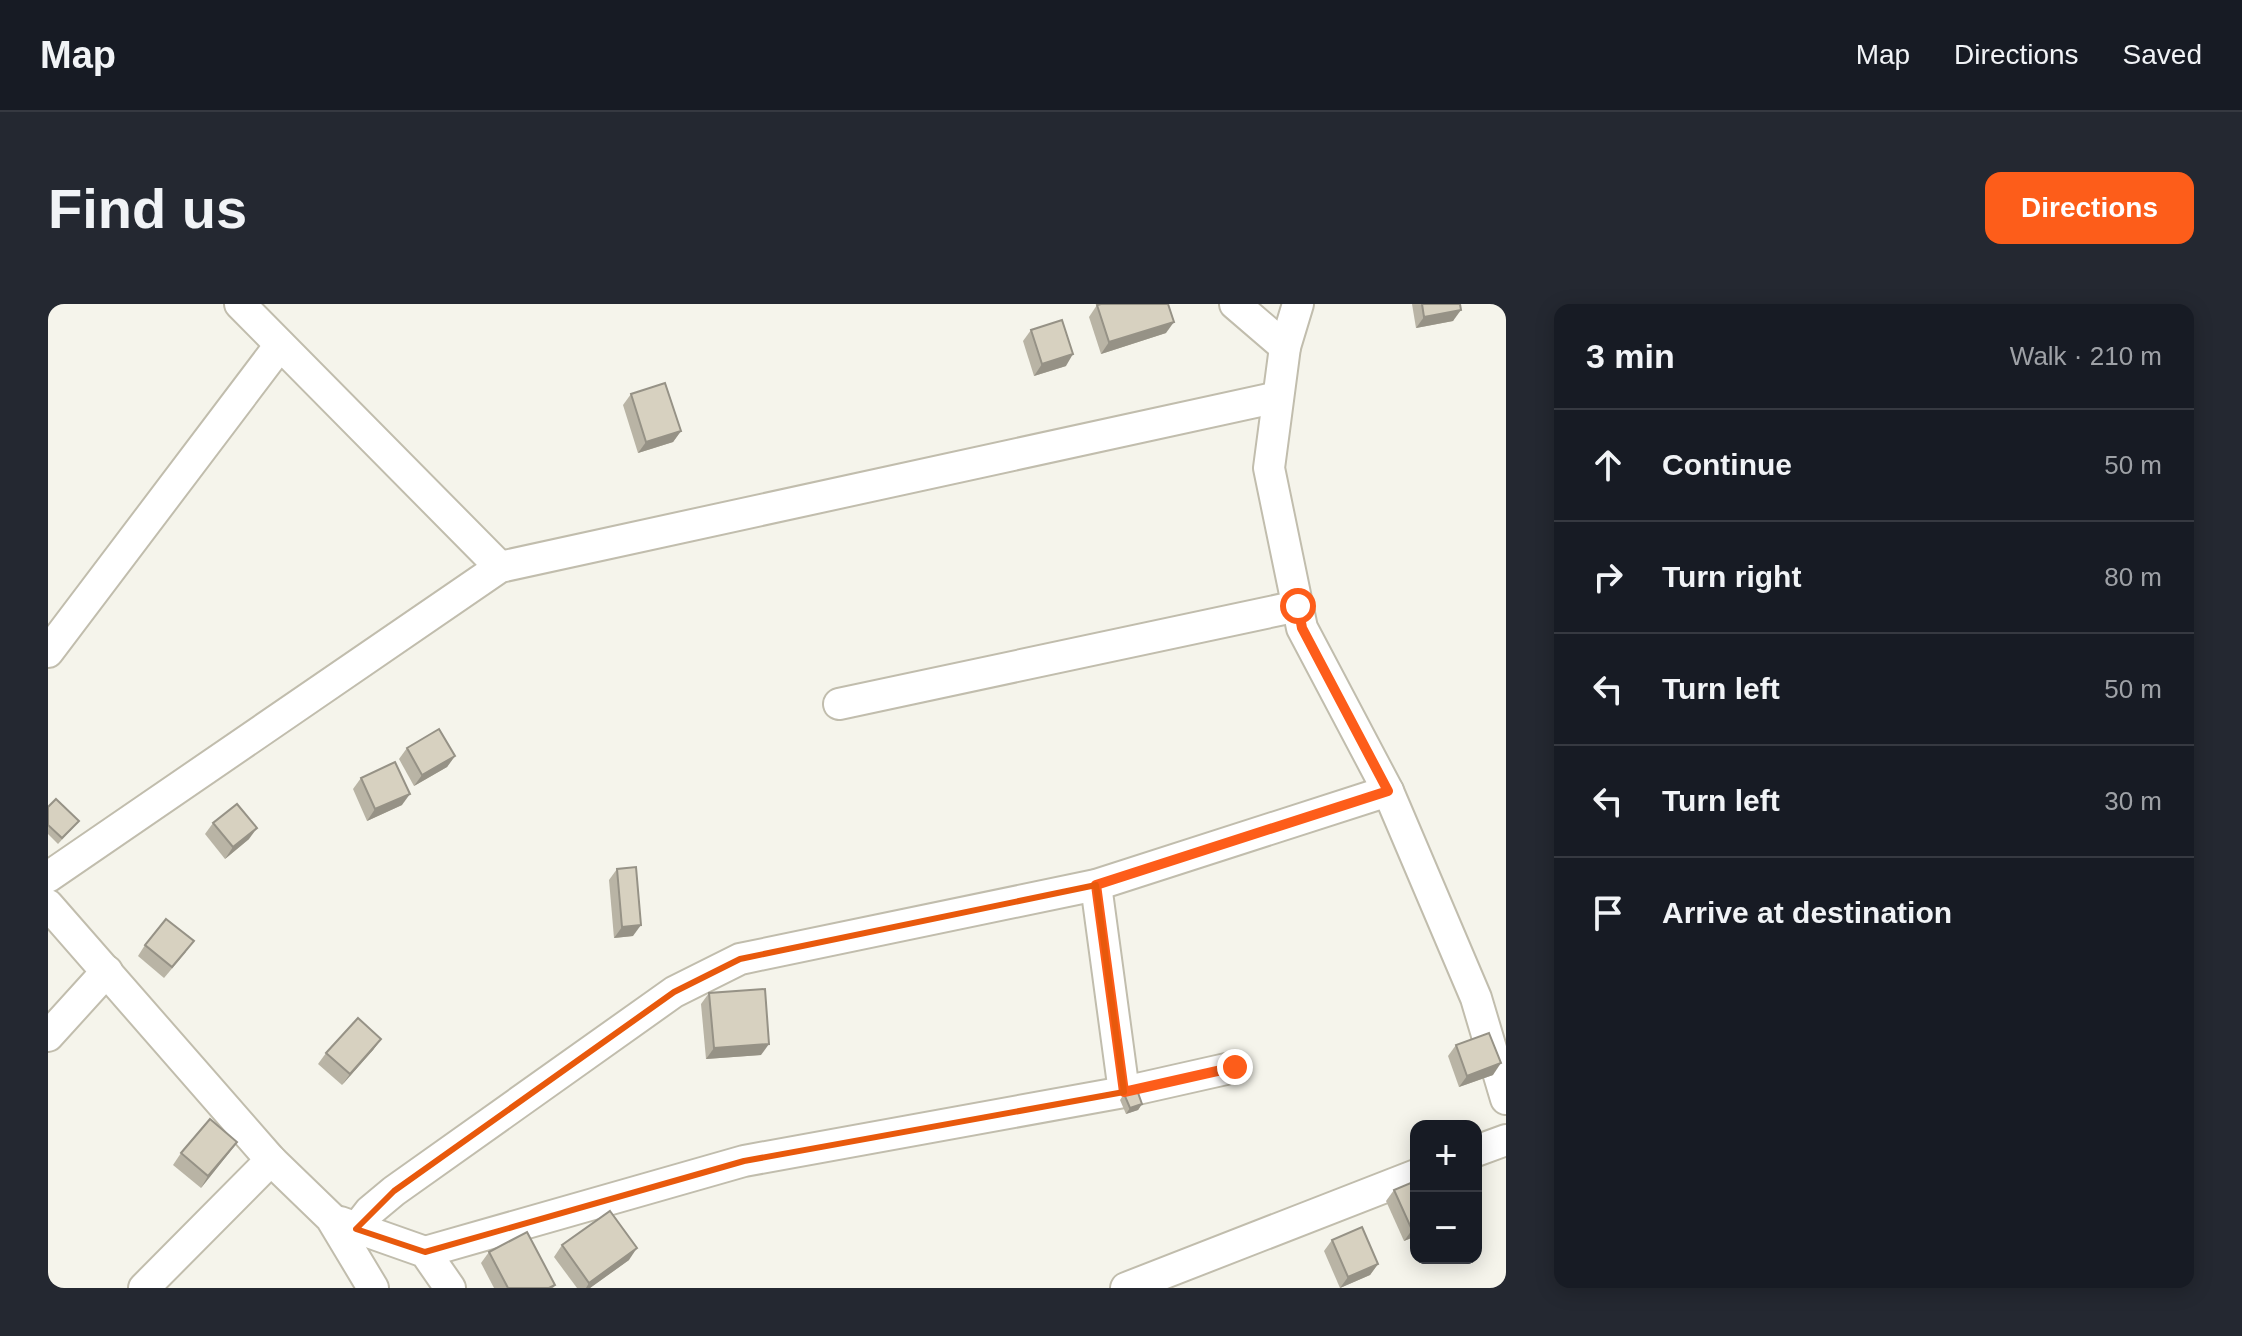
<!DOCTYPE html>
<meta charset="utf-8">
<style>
:root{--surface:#171b24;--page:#242831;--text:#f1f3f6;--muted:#9ea1a6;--line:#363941;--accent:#fd5d1a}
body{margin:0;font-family:Helvetica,sans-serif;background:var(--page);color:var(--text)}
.controls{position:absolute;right:24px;bottom:24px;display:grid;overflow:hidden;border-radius:16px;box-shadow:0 4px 20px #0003}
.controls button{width:72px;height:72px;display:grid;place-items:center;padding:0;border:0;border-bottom:2px solid var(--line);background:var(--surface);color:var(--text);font:40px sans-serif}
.stop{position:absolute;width:24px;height:24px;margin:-18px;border:6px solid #fd5d1a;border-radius:50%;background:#fff}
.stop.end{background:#fd5d1a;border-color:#fff;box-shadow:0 2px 8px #0008}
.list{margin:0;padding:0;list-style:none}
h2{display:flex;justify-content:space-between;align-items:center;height:104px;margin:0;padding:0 32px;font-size:34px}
h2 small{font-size:26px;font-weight:400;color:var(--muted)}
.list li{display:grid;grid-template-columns:52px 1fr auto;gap:24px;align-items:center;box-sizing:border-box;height:112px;padding:0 32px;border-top:2px solid var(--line)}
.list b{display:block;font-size:30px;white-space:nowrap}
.list em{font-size:26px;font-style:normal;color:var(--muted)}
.icon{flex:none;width:44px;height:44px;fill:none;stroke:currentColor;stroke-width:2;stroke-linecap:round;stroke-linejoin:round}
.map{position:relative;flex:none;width:1458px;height:984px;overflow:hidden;border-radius:16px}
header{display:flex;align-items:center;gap:48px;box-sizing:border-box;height:112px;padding:0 40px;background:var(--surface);border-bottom:2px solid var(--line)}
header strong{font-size:38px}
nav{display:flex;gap:44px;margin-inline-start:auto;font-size:28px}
.intro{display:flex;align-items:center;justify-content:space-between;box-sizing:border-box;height:192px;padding:0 48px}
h1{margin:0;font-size:56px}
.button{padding:20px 36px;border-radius:16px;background:var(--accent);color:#fff;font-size:28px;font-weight:700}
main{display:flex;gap:48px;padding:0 48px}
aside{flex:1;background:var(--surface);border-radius:16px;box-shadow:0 4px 20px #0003}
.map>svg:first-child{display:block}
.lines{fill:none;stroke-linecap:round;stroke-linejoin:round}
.minor-casing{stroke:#c1bdad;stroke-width:34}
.minor{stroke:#fff;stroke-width:30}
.wall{fill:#b9b4a5}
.shaded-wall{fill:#969286}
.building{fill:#d7d1c0;stroke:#969286;stroke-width:2}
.route{stroke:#fd5d1a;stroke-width:10}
.marked{fill:none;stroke:#e8590c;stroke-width:6;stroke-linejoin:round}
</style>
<header>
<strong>Map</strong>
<nav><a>Map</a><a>Directions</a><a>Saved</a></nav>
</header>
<div class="intro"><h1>Find us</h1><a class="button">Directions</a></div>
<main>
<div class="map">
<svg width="1458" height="984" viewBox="0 0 1458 984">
<rect width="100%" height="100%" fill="#f5f4eb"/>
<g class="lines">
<!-- minor casing -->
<g class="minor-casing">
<g id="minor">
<path d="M192,0L452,263"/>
<path d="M1187,0L1237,43"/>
<path d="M1250,0L1237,43L1221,164L1254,324L1340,487L1428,694L1458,795"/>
<path d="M0,348L232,41"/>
<path d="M791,400L1250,302"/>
<path d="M0,573L452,263L1230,93"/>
<path d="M1048,581L1076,788"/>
<path d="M0,601L223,856L283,914L325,984"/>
<path d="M0,732L59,667"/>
<path d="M1428,847L1458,836"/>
<path d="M292,918L377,948L402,984"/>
<path d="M308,925L322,907L346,887L626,688L692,655L1048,581L1340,487"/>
<path d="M377,948L696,857L1076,788L1187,763"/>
<path d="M96,984L223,856"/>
<path d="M1078,984L1368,871"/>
</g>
</g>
<!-- minor -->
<use href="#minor" class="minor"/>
</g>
<!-- wall -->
<g class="wall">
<path d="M1364,0H1412L1405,17L1368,24Z"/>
<path d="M1049,1L1118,29L1053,50L1041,13Z"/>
<path d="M983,26L1018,62L986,72L975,37Z"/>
<path d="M583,90L633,127L625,138L590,149L575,101Z"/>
<path d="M359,444L407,452L399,463L366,482L351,455Z"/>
<path d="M313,474L354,501L319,517L305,485Z"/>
<path d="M0,503L31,517L10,540L0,530Z"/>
<path d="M165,519L201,535L177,555L157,530Z"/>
<path d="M569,565L585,632L566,634L561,576Z"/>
<path d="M97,641L138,648L116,674L90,652Z"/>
<path d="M661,689L713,751L658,755L653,700Z"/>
<path d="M333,735L325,746L294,781L270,760L278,749Z"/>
<path d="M1408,741L1445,771L1411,783L1400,752Z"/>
<path d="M1076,790L1094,800L1090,806L1078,810L1072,796Z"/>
<path d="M189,838L153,884L125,861L133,849Z"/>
<path d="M1368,885V932L1356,937L1338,897L1346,886Z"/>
<path d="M1284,936L1330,960L1322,971L1292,984L1276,947Z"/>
<path d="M514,941L581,956L542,984H529L506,953Z"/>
<path d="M441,948L507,981L505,984H446L433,959Z"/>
</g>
<!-- shaded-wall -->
<g class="shaded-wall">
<path d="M1413,6L1405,17L1368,24L1376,13Z"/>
<path d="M1126,18L1118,29L1053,50L1061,38Z"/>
<path d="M1025,50L1018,62L986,72L994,60Z"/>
<path d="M633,127L625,138L590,149L598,138Z"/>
<path d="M407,452L399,463L366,482L374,471Z"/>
<path d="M362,490L354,501L319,517L327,505Z"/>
<path d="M209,524L201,535L177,555L185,543Z"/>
<path d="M593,621L585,632L566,634L574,623Z"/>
<path d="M333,735L325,746L294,781L302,770Z"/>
<path d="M721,740L713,751L658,755L666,744Z"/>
<path d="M1453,759L1445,771L1411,783L1419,772Z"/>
<path d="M1094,800L1090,806L1078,810L1082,804Z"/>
<path d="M189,838L181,849L153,884L160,872Z"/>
<path d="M1368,924V932L1356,937L1364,926Z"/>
<path d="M589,944L581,956L542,984H538L541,979Z"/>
<path d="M1330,960L1322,971L1292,984L1300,973Z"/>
</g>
<!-- building -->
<g class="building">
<path d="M1053,0H1120L1126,18L1061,38L1049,1Z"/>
<path d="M1374,0H1412L1413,6L1376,13Z"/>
<path d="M1014,16L1025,50L994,60L983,26Z"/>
<path d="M617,79L633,127L598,138L583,90Z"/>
<path d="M391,425L407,452L374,471L359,444Z"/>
<path d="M347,458L362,490L327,505L313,474Z"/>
<path d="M8,495L31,517L14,534L0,521V503Z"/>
<path d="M189,500L209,524L185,543L165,519Z"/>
<path d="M588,563L593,621L574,623L569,565Z"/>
<path d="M118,615L146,637L124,663L97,641Z"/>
<path d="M717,685L721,740L666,744L661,689Z"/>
<path d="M310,714L333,735L302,770L278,749Z"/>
<path d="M1441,729L1453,759L1419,772L1408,741Z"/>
<path d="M1089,786L1094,800L1082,804L1076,790Z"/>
<path d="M162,815L189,838L160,872L133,849Z"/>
<path d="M1365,878L1368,885V924L1364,926L1346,886Z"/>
<path d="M562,907L589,944L541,979L514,941Z"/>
<path d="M1314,923L1330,960L1300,973L1284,936Z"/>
<path d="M479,928L507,981L501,984H460L441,948Z"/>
</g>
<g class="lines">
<!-- route -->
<path class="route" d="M1187,763L1076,788L1048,581L1340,487L1254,324L1250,302"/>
</g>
<!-- marked area -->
<path class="marked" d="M1048,581L1076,788L696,857L377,948L308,925L346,887L626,688L692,655Z"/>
</svg>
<div class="controls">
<button>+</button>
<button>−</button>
</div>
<div class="stop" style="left:1250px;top:302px"></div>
<div class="stop end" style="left:1187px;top:763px"></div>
</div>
<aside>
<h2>3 min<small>Walk · 210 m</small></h2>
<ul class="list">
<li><svg class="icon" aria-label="ahead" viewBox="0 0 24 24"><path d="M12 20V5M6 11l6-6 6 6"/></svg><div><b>Continue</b></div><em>50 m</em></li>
<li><svg class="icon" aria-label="right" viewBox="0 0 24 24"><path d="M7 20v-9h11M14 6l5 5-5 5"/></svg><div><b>Turn right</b></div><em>80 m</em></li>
<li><svg class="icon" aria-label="left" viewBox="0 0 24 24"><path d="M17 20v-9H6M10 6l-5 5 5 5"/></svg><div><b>Turn left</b></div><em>50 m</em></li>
<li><svg class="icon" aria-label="left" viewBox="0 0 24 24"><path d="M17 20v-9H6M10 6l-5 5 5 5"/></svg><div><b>Turn left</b></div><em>30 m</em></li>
<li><svg class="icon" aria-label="arrive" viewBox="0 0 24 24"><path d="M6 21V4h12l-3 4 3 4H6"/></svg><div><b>Arrive at destination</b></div></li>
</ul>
</aside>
</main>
